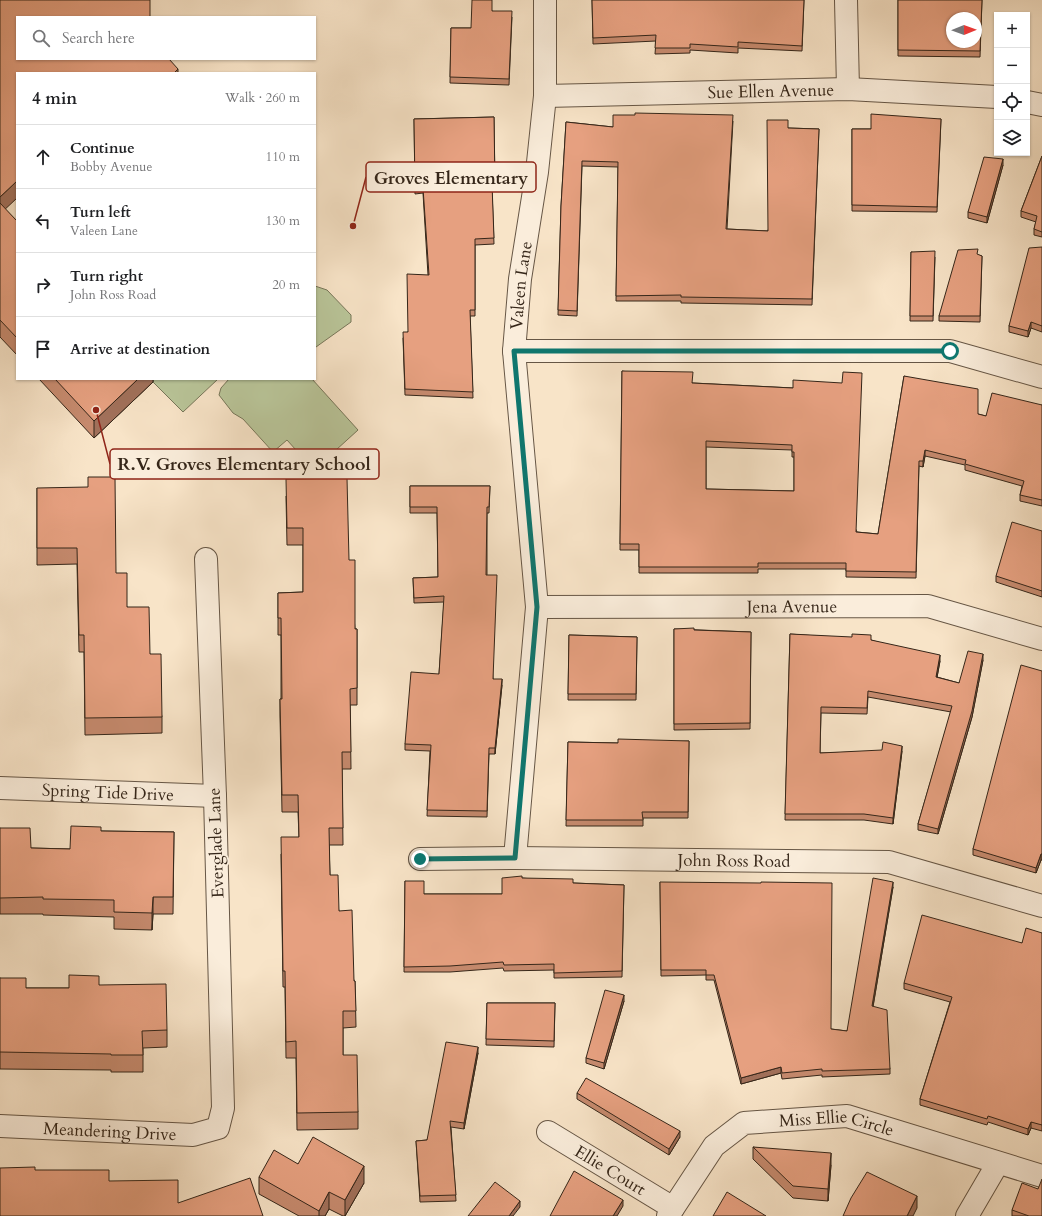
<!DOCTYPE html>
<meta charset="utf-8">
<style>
:root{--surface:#fff;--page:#f2f2f2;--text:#202124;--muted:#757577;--line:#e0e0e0}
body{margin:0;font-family:Cardo,serif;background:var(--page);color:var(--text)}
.controls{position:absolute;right:12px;top:12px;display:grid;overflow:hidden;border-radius:0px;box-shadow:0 1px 3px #0004}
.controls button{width:36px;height:36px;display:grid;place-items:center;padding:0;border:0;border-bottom:1px solid var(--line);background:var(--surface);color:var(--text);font:20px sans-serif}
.compass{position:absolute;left:946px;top:12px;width:36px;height:36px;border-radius:50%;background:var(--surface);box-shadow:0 1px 3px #0004;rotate:89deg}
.stop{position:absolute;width:12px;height:12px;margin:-9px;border:3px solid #0f766e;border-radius:50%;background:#fff}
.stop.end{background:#0f766e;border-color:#fff;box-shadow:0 1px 4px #0008}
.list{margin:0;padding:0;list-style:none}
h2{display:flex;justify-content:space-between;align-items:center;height:52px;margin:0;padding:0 16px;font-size:17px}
h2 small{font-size:13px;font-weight:400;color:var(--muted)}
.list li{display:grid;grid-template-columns:26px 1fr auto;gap:12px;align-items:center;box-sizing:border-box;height:64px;padding:0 16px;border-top:1px solid var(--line)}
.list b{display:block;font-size:15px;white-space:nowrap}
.list p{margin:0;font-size:13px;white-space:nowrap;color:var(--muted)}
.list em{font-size:13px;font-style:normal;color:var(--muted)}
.icon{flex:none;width:22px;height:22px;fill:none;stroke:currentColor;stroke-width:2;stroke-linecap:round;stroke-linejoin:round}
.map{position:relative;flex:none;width:1042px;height:1216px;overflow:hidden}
.search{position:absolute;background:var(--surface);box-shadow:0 1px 3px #0004;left:16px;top:16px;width:300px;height:44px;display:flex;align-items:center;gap:10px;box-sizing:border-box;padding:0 14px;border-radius:0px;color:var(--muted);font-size:15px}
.panel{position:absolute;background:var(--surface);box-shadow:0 1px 3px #0004;left:16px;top:72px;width:300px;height:308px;border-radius:0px}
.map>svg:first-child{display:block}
.green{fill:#b9c599;stroke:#777659}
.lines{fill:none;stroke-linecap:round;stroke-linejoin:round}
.minor-casing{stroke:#665645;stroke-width:24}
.minor{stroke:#faeddb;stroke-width:22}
.wall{fill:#c68a6e;stroke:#352619;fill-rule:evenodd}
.shaded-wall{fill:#a1705a;stroke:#352619}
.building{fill:#e6a080;stroke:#352619;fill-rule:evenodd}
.route{stroke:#0f766e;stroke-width:5}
.labels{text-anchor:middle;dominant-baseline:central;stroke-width:4;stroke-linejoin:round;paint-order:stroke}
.street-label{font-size:17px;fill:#352619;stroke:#faeddb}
.leader{fill:none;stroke:#8f2418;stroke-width:1.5}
.callout-dot{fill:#8f2418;stroke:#faeddb;stroke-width:1.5}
.callout{fill:#faeddb;stroke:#8f2418;stroke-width:1.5}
.callout-label{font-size:18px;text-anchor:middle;font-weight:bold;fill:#352619}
</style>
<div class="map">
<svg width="1042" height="1216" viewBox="0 0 1042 1216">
<rect width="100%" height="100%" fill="#f8e4c8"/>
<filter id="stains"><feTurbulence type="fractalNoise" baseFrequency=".005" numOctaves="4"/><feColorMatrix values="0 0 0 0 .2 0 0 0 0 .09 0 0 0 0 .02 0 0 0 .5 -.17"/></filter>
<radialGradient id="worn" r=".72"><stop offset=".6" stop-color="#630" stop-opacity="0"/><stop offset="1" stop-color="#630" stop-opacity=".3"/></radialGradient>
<!-- green -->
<g class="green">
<path d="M315,286L327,290L351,315V322L316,347H315Z"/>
<path d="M150,379H218L183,412Z"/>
<path d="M229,379H312L358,430L314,470L287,440L273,452L243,419L233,413L219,395L221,388Z"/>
</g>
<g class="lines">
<!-- minor casing -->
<g class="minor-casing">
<g id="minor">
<path d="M846,0L848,89"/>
<path id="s1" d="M545,96L848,89L997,97"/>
<path d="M1027,102L1042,105"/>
<path d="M514,351H950L1042,377"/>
<path id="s2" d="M537,607L928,606L1042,639"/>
<path id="s3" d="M0,788L215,796"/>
<path id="s4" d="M515,858L537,607L514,351L520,279L537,172L545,96V0"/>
<path id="s5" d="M420,859L515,858L889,862L1042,906"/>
<path id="s6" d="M0,1126L193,1135L218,1128L223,1108L215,796L206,559"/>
<path id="s7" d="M548,1132L673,1208"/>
<path id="s8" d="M668,1216L714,1146L744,1123L847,1116L1042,1176"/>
<path d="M967,1216L998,1163"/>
</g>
</g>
<!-- minor -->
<use href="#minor" class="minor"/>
</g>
<!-- wall -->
<g class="wall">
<path d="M0,0L17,17L178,73H17L5,209L17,221V355L0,337Z"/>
<path d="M592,0H804L802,51L738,48V53L690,50V53L655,54L656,41L593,44Z"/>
<path d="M898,0H982L980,57L898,56Z"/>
<path d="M492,11L512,17L509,85L450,83L451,28H471Z"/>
<path d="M494,117L495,190H492L494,244L475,245V316H470L473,398L405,395L403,338L408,332L428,275L423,193L415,194L414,119Z"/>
<path d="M941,119L937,212L852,211V129H871Z"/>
<path d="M733,121L727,229L768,231L788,128L819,129L812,305L681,303V301H616L618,167L582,166L577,316L558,315L561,206L566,122L613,127Z"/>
<path d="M1042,156V237L1034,235V229L1036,222L1021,217V211Z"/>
<path d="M1003,165L987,223L968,218V212Z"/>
<path d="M1042,247V332L1031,328L1028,337L1009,332V326Z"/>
<path d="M911,252L935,257L933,321H910Z"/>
<path d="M978,255L982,256L980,322L939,321V316Z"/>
<path d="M622,371L693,383L793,388L857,532L878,534L904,376L978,414L986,416L1042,405V506L1020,501V495L1022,486L965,470V465L925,456L923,467L919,466L916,578L846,577V569H758V573H639V550H620ZM706,447L792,450V457H794V491L706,489Z"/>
<path d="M39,379H153V382L94,438Z"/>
<path d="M410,486H490L489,513H487V575L493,679L502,685L495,754H489L487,817L427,816L430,751L405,750V744L439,674L444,602L414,603L413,578L438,577L437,513H410Z"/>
<path d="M37,488L116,573L127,607L150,654L162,717V733L85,735L84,652H79L77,564L37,565Z"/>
<path d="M286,496L349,560L355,629H357V705H350L351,769H342L343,845H329L330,875L339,911L354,981H355L356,1027L343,1028V1055L358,1112V1129L297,1130L296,1058H286L285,987H283L281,854L299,837L298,812H282L280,716V699H281V635H278V593L303,592V545H287Z"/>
<path d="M1042,531V597L996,582V576Z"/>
<path d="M674,629L751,632L750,729L674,730Z"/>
<path d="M790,634L871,640L940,661L937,677L959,683L983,660L972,717L938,834L918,830V824L951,712L868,697L867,714L821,713L820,753L902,751L893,824L864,820H785Z"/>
<path d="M569,635L637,637L636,700H568Z"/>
<path d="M1042,671V860H1041L1036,873L973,855V849Z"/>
<path d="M689,741L688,818H643V826H566L568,742L618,743Z"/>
<path d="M0,828L31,848L70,849L101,831L174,832L173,914H153L152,930L114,929V917L43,915V914H0Z"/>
<path d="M522,878L573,883L624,885L622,977L554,978V970L504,971L503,968L450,972H404L405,881L424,894H502Z"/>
<path d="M660,882L831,1029L847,1031L893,887L873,1007L890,1069V1074L822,1077V1075L782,1079L781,1073L741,1084L714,980H706V975L661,976Z"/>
<path d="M1042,933V1131L1031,1128L1028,1135L988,1122L987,1125L920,1105V1099L950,1002L904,989V983L1022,943Z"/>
<path d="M0,978L26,988H69L99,985L167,1030V1047L143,1048V1072H111V1070L0,1069Z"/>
<path d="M624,1001L604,1069L586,1063V1058Z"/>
<path d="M487,1003H555L554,1047L486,1045Z"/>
<path d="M478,1053L464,1129L451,1127L456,1201L420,1202L416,1141L427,1140Z"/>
<path d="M577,1093L680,1137L669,1155L577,1099Z"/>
<path d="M753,1147L831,1165L828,1201L793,1198L753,1159Z"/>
<path d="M298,1164L364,1183L345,1216H343L329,1209L325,1216H299L259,1194V1177Z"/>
<path d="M1038,1189L1042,1216H1012V1210Z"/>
</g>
<!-- shaded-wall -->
<g class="shaded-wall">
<path d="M178,69V73H174Z"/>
<path d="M1003,159V165L987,223V217Z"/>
<path d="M17,181V198L0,214V197Z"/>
<path d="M1031,322V328L1028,337V331Z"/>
<path d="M138,379H153V382L94,438V421Z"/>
<path d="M925,450V456L923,467V461Z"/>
<path d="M983,654V660L972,717L938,834V829Z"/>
<path d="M940,655V661L936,683V677Z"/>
<path d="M502,679V685L495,754V748Z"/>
<path d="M902,746V751L893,824V818Z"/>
<path d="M1041,854V860L1036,873V868Z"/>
<path d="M893,882V887L872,1012V1006Z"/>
<path d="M153,897V914L152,930V913Z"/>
<path d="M624,995V1001L604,1069V1063Z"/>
<path d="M478,1047V1053L464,1129V1123Z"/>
<path d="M781,1067V1073L741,1084V1078Z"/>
<path d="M1031,1122V1128L1028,1135V1129Z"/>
<path d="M680,1131V1137L669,1155V1149Z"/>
<path d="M831,1153V1165L828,1201V1189Z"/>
<path d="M364,1166V1183L345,1216V1200Z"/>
<path d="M329,1192V1209L325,1216H319V1211Z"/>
<path d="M917,1196V1208L913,1216H907Z"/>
<path d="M623,1200V1206L617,1216H613Z"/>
<path d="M520,1201V1207L513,1216H509Z"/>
</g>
<!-- building -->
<g class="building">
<path d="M0,0H150V17H17V59H169L178,69L174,73H17V181L0,197Z"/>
<path d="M472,0H492V11H512L509,79L450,77L451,28H471Z"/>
<path d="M592,0H804L802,46L738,42V47L690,44V48H655L656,35L593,38Z"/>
<path d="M898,0H982L980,51L898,50ZM952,18H976V42H952Z"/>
<path d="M635,113L733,115L726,229L768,231L767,120H788V128L819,129L812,299L681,297V295L616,296L618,162L582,161L577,311L558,310L561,206L566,122L613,127V115H635Z"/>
<path d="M871,114L941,119L937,207L852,205V129H871Z"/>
<path d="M494,117L495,184H492L494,238L475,239V310H470L473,392L405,389L403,332H408L407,274L429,275L423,188H415L414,119Z"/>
<path d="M1042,156V232L1034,229L1037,216L1021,211Z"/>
<path d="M984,157L1003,159L987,217L968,212Z"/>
<path d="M0,203L17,221V338L0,320Z"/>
<path d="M1042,247V326L1031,322L1028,331L1009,326L1029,248Z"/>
<path d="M978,249L977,254L982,256L980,316H939L958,250Z"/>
<path d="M935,251L933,316H910L911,252Z"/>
<path d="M622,371L693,372L692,383L793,388V380L842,383L843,372L862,373L856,532L878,534L904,376L978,389V414L986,416L992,393L1042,405V500L1020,495L1024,481L965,464L966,460L925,450L923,461H919L916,572L846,571V563H758V567H639V544H620ZM706,441L792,445V452H794V491L706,489Z"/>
<path d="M55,379H138L94,421Z"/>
<path d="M88,477H115L116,573H127V607H149L150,654H161L162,717L85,718L84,635H79L77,548H37V488L88,487Z"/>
<path d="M347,478L349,560H355V629H357V688L350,689L351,752H342L343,828H329L330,875H338L339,911L352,910L354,981H355L356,1011H343V1055H357L358,1112L297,1113L296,1041L286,1042L285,971H283L281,837H299L298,795H282L280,699H282L281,618H278V593L303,592V528H287L286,479Z"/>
<path d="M410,486H490L489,507H487L486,575H497L493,679H502L495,748H489L487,811L427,810L431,745L405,744L411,672L439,674L444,596L414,598L413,578L438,577L437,507H410Z"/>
<path d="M1012,522L1042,531V591L996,576Z"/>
<path d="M694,628V630L751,632L750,723L674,724V629Z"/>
<path d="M790,634L852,637V634L871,635V640L940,655L936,677L959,683L968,651L983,654L972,711L938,829L918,824L952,706L868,691L867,708L821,707L820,753L882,750L883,742L902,746L893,818L864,814H785Z"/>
<path d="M569,635L637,637L636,694H568Z"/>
<path d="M1021,665L1042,671V854H1041L1036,868L973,849Z"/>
<path d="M618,739L689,741L688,812H642L643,820H566L568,742L618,743Z"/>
<path d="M71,826L101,827V831L174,832L173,897H153L152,913L114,912V900L43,899V897L0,898V828H30L31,848L70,849Z"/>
<path d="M522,876V878L573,879V883L624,885L622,971L554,973V964L504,965L503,962L450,966L404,967L405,881H424V894H502V878Z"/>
<path d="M873,878L893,882L872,1006L887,1010L890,1069L822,1071V1069L782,1073L781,1067L741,1078L714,975H706V970H661L660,882L761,883V882L832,883L831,1029L847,1031Z"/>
<path d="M922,915L1022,943L1026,928L1042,933V1125L1031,1122L1028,1129L988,1116L987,1119L920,1099L952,997L904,983Z"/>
<path d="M69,975L99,976V985L166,984L167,1030L142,1031L143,1055H111V1054L0,1052V978H26V988H69Z"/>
<path d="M605,990L624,995L604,1063L586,1058Z"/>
<path d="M487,1003H555L554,1041L486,1039Z"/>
<path d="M446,1042L478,1047L464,1123L450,1121L456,1195L420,1196L416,1141L427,1140Z"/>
<path d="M586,1078L680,1131L669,1149L577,1093Z"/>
<path d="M313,1137L364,1166L345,1200L329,1192L319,1211L259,1177L274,1150L298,1164Z"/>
<path d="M753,1147L831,1153L828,1189L793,1186Z"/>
<path d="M35,1167V1170H109V1181L178,1180V1203L250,1178L263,1216H0V1168Z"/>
<path d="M574,1171L623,1200L613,1216H550Z"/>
<path d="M867,1172L917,1196L907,1216H843L851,1198Z"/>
<path d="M1042,1179V1216H1029L1012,1210L1022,1183L1038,1189Z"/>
<path d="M495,1182L520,1201L509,1216H468Z"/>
<path d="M727,1192L766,1216H713Z"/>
</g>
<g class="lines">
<!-- route -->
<path class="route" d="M420,859L515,858L537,607L514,351H950"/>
</g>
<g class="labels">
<!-- street labels -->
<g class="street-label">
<text stroke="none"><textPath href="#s1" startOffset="226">Sue Ellen Avenue</textPath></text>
<text stroke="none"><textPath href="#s4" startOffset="575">Valeen Lane</textPath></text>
<text stroke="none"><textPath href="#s2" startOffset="255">Jena Avenue</textPath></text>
<text stroke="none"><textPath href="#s3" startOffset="108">Spring Tide Drive</textPath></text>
<text transform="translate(216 843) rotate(-92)">Everglade Lane</text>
<text stroke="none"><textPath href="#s5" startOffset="314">John Ross Road</textPath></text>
<text stroke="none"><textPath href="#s8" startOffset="215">Miss Ellie Circle</textPath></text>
<text stroke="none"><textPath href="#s6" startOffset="110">Meandering Drive</textPath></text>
<text stroke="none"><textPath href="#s7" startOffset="73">Ellie Court</textPath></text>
</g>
</g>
<!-- callouts -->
<path class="leader" d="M353 226L366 177M96 410L110 464"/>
<g class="callout-dot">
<circle cx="353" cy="226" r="4"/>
<circle cx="96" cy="410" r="4"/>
</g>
<g class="callout">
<rect x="366" y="162" width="170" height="30" rx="4"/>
<rect x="110" y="449" width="269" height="30" rx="4"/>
</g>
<g class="callout-label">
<text x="451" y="184">Groves Elementary</text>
<text x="244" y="470">R.V. Groves Elementary School</text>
</g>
<rect width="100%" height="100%" filter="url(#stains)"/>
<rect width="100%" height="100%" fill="url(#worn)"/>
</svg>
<div class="controls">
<button>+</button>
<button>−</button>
<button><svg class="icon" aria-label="locate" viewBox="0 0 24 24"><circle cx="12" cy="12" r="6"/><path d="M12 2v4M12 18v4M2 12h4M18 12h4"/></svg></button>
<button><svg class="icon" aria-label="layers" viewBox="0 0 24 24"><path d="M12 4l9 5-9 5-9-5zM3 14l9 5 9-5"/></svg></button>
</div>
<svg class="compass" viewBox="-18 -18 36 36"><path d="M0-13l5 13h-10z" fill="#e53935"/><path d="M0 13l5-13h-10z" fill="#757577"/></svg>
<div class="stop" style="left:950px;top:351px"></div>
<div class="stop end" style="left:420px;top:859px"></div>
<div class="search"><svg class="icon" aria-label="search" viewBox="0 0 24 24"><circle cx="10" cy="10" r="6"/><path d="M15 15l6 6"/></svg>Search here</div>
<section class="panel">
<h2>4 min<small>Walk · 260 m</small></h2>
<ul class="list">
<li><svg class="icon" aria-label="ahead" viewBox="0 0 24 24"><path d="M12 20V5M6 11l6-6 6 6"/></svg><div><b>Continue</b><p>Bobby Avenue</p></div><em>110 m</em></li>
<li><svg class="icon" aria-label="left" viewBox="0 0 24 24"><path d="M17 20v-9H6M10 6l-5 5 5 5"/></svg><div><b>Turn left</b><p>Valeen Lane</p></div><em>130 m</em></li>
<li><svg class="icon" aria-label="right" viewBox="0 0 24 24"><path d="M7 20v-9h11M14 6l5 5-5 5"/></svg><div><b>Turn right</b><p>John Ross Road</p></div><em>20 m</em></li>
<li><svg class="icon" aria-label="arrive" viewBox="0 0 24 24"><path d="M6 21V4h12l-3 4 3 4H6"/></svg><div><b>Arrive at destination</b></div></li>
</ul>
</section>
</div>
